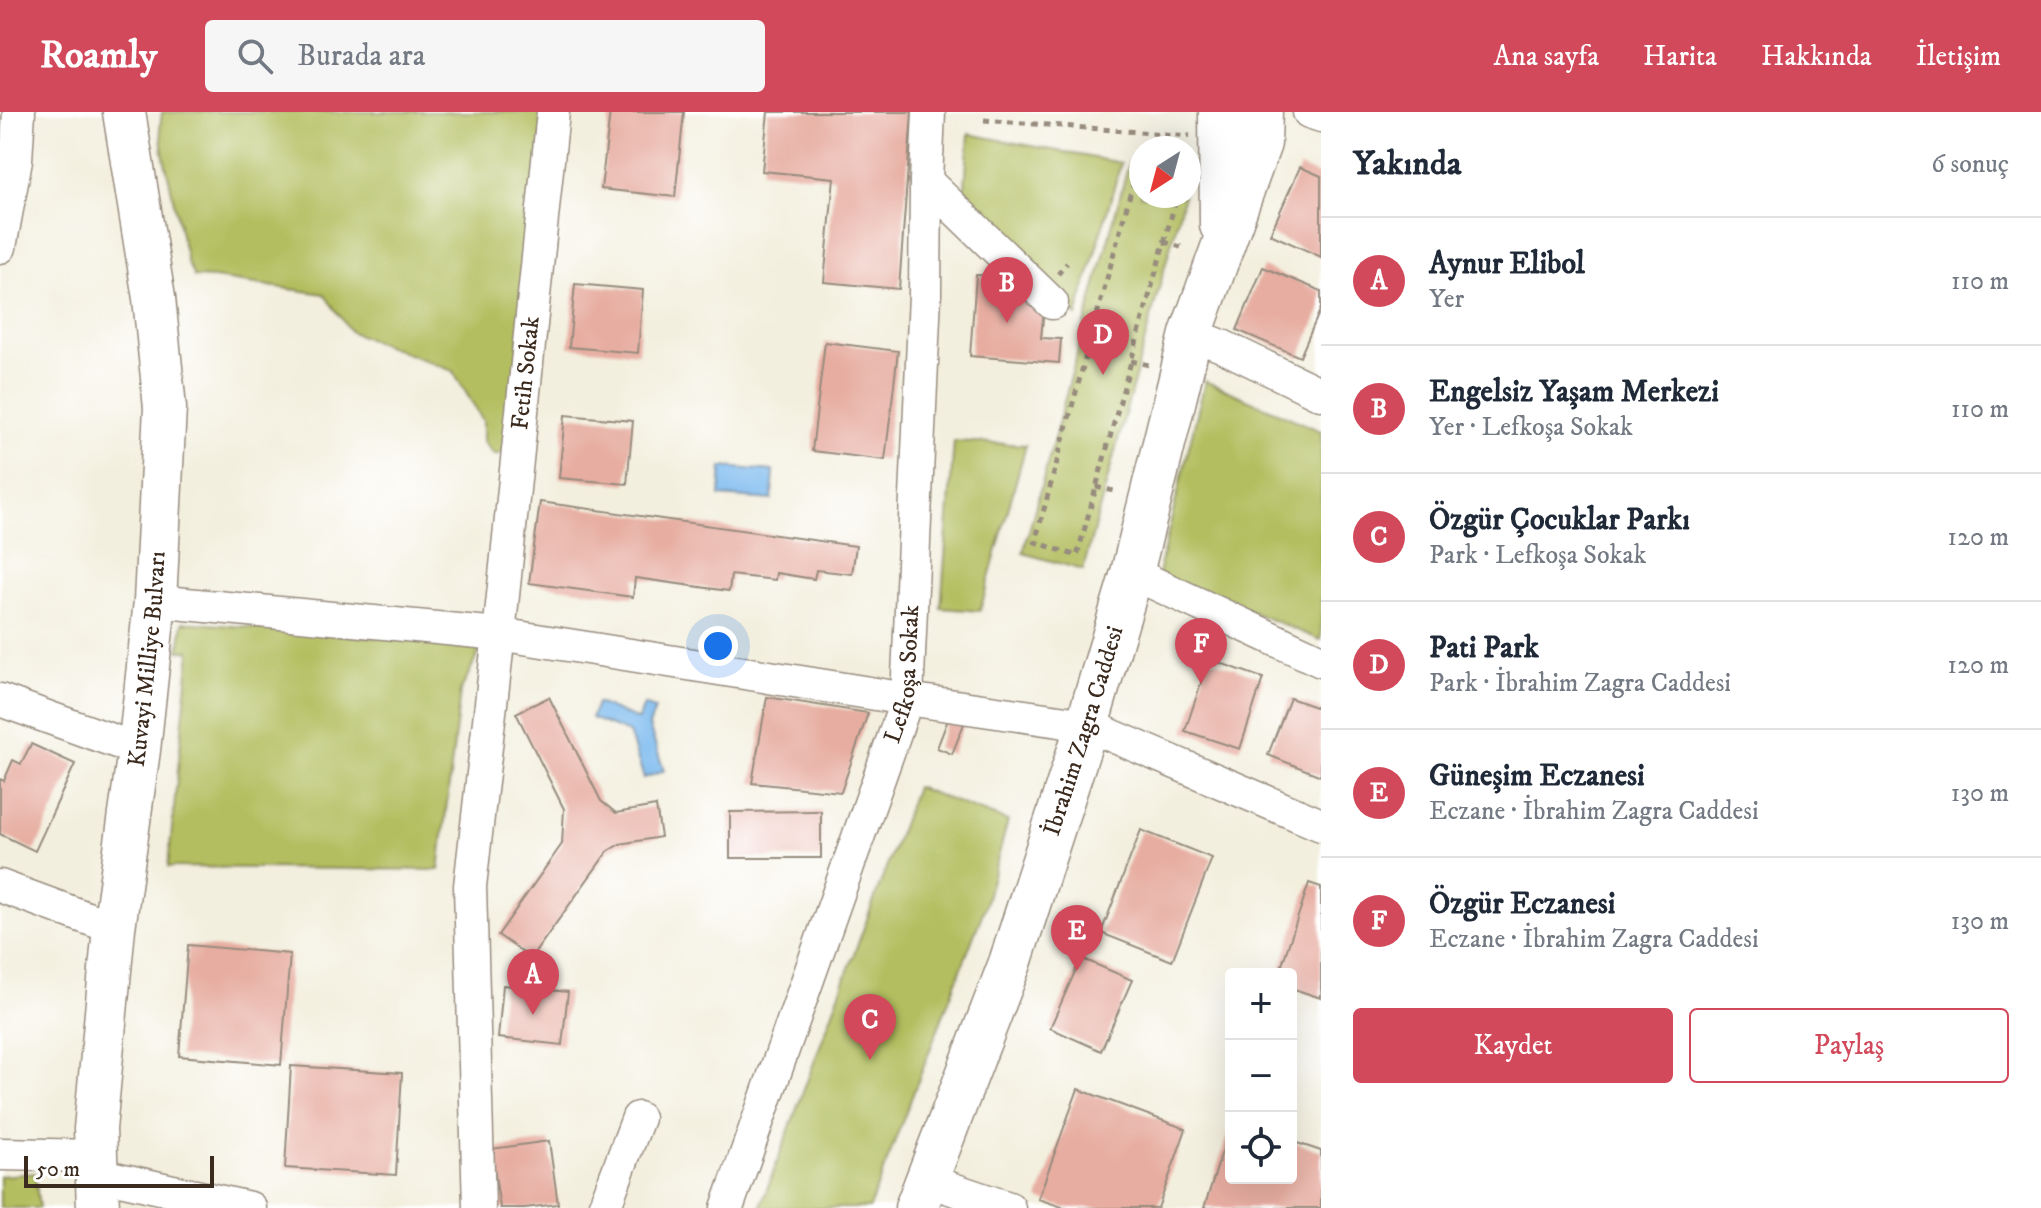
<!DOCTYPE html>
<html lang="tr">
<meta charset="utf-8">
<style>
:root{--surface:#fff;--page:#f6f6f7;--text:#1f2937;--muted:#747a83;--line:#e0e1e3;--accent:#d1495b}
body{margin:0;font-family:"IM FELL DW Pica",serif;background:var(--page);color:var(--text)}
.controls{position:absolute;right:24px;bottom:24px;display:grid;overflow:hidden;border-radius:8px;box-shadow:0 8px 32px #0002}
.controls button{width:72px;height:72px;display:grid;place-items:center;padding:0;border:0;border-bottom:2px solid var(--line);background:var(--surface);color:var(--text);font:40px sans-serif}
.compass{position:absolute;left:1129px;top:24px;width:72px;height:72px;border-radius:50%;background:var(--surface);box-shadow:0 8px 32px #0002;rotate:216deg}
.scale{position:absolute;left:24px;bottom:20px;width:190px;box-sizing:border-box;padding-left:8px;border:4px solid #3b2a1e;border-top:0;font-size:22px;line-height:28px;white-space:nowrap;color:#3b2a1e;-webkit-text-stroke:6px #fff;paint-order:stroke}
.you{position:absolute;left:718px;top:534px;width:28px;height:28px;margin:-20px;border:6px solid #fff;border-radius:50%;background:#1a73e8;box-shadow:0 0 0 12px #1a73e833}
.badge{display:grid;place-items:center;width:52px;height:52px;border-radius:50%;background:var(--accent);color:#fff;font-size:26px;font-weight:700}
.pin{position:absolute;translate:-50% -66px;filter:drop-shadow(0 2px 4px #0008)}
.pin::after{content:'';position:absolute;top:42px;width:28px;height:24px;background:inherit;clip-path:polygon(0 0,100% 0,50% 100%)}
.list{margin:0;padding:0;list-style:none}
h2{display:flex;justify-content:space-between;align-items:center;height:104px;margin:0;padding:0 32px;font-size:34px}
h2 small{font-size:26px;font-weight:400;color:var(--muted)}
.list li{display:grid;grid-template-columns:52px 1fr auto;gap:24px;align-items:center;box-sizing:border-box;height:128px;padding:0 32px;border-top:2px solid var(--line)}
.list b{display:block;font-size:30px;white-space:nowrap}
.list p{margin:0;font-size:26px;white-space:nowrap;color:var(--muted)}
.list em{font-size:26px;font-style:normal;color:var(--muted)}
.actions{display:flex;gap:16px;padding:24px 32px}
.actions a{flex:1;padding:18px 0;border:2px solid var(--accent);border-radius:8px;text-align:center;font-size:28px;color:var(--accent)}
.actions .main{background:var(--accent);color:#fff}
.icon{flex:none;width:44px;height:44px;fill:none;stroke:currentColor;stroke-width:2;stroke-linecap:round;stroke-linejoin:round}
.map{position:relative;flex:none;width:1321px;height:1096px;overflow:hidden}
header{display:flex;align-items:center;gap:48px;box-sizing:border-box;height:112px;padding:0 40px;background:var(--accent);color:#fff}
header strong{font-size:38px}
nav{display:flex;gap:44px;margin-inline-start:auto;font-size:28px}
.search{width:560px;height:72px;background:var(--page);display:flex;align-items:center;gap:20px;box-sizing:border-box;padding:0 28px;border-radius:8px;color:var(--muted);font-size:30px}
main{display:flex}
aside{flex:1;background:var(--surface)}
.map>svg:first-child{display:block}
.green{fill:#b2be5f;stroke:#76743e;stroke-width:2}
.water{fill:#7ab9ee;stroke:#5a7286;stroke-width:2}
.building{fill:#e7ada1}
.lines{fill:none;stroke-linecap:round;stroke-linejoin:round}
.minor-casing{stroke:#978c7e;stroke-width:35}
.major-casing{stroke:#978c7e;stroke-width:45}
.path{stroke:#978c7e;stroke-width:5;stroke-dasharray:6 6;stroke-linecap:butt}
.minor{stroke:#fff;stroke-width:32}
.major{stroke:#fff;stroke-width:42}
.labels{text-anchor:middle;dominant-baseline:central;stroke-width:6;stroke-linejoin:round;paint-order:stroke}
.street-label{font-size:24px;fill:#3b2a1e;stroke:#fff}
</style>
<header>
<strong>Roamly</strong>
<div class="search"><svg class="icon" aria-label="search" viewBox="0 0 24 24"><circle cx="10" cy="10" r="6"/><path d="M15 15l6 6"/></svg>Burada ara</div>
<nav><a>Ana sayfa</a><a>Harita</a><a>Hakkında</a><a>İletişim</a></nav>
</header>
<main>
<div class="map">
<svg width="1321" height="1096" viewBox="0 0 1321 1096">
<rect width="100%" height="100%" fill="#fff"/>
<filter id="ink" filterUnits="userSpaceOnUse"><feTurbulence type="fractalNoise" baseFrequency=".0125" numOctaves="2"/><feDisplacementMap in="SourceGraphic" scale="16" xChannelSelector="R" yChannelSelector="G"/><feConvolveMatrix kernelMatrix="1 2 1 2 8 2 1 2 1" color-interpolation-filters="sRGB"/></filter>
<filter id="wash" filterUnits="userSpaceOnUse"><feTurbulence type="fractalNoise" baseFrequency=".006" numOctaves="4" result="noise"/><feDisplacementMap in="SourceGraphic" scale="32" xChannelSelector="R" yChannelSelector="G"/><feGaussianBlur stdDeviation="1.8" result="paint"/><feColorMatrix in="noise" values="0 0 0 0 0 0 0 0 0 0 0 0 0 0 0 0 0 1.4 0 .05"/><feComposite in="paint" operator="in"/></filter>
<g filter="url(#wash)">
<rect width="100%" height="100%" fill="#f3efde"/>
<!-- green -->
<g class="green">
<path d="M162,0H544L507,340L494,343L483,330V309L453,259L351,220L324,182L214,166L194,165L187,150L163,40L160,15Z"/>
<path d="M969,22L1121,51L1077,204L964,87Z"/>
<path d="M1129,51L1141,55V84H1184L1083,458L1023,441Z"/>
<path d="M1205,269L1321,319V528L1158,462Z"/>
<path d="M954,329L1026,333L980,499L941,496Z"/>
<path d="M183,510L482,534L460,580L439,758L168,755L190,539L179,538Z"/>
<path d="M916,675L1008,709L983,800L869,1096H760Z"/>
<path d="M35,1061L39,1096H0V1064Z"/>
</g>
<!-- water -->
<g class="water">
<path d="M722,355L774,359L772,388L720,384Z"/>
<path d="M597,591L638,608L644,593L655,597L649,614L664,659L644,666L629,621L591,606Z"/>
</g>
<g id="blocks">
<!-- building -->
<g class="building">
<path d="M610,0H684L675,85L601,77Z"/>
<path d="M768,0H912L899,177L824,170L834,66L762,59Z"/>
<path d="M1300,55L1321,64V145L1270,122Z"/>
<path d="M1263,155L1321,179V196L1300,245L1237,218Z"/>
<path d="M976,163L999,164L998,181L1034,183L1044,196L1041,226L1061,227L1059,251L970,244Z"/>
<path d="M575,172L643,178L638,241L569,235Z"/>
<path d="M825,230L898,239L885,348L812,339Z"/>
<path d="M565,303L633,309L627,372L559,366Z"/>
<path d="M540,390L856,434L852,462L816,458L814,467L776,461L775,468L731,463L729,479L635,466L633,485L529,471Z"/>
<path d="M1209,547L1263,566L1240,637L1185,619Z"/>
<path d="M549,585L601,689L616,701L656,694L661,725L620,732L608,739L531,846L498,823L562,732L564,697L516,601Z"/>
<path d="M767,585L868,601L841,680L752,671Z"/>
<path d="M1290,586L1321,597V664L1268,643Z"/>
<path d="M949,605L964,612L952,642L937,636Z"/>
<path d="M31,632L75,652L35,739L0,722V667L4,669L13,648L21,652Z"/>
<path d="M821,699V746H730V700Z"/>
<path d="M1141,718L1212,746L1172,849L1101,821Z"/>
<path d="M1309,771L1321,775V886L1291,876V862H1279Z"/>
<path d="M188,833L290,842L281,953L179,944Z"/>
<path d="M1081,846L1132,868L1101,939L1050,916Z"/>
<path d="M503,873L568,880L562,933L498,926Z"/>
<path d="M291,954L402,961L396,1063L285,1056Z"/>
<path d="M1078,977L1186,1017L1158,1096H1065L1038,1087Z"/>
<path d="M1230,1015L1231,1066H1291V1029L1321,1039V1096H1204Z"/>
<path d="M549,1029L558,1092L525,1096H500L491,1037Z"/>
</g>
</g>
</g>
<g filter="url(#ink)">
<use href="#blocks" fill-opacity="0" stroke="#978c7e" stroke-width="2"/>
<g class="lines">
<!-- minor casing -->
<g class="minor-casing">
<g id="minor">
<path d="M1309,0L1321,4"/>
<path d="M926,69L1052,191"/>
<path d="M0,135L16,48L19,0"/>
<path d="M1191,222L1222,234L1321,282"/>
<path d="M1132,461L1321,549"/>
<path d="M155,489L499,522L907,587L1087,613L1321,713"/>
<path d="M0,588L139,638"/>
<path d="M0,774L114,816"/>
<path d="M0,1042L96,1044"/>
<path d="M97,1062L250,1096"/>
<path d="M926,1068L1009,1096"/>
<path id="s1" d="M479,1096L470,774L499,522L553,0"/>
<path d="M604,1096L638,1006"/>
<path id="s2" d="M727,1096L907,587L925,183L926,69L929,0"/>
</g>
</g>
<!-- major casing -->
<g class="major-casing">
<g id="major">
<path d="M1220,1L1221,113"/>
<path id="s3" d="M98,1096L95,1017L114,816L139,638L155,489L165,296L154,186L124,0"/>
<path id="s4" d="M916,1096L1010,851L1087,613L1132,461L1191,222L1260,31L1261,0"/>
</g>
</g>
<!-- path -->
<g class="path">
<path d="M984,8L1190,24"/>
<path d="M1141,66L1135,64L1035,430L1077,444L1177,84"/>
<path d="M1164,130L1181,135"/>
<path d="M1058,162L1067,151"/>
<path d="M1131,249L1149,253"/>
<path d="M1096,375L1114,379"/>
</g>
<!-- minor -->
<use href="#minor" class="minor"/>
<!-- major -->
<use href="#major" class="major"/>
</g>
</g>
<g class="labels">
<!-- street labels -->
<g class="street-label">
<text stroke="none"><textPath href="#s1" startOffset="838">Fetih Sokak</textPath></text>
<text stroke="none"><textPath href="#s3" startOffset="552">Kuvayi Milliye Bulvarı</textPath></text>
<text stroke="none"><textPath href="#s2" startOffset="564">Lefkoşa Sokak</textPath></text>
<text stroke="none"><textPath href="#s4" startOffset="506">İbrahim Zagra Caddesi</textPath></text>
</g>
</g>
</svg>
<div class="controls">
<button>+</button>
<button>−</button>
<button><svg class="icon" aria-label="locate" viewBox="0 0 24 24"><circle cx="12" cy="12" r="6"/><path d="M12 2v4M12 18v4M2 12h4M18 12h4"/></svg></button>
</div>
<svg class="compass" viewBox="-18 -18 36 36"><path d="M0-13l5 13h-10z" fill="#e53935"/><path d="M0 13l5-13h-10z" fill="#747a83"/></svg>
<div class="scale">50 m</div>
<div class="you"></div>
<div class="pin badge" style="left:533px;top:903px">A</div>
<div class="pin badge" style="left:1007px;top:211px">B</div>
<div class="pin badge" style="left:870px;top:948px">C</div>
<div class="pin badge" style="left:1103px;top:263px">D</div>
<div class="pin badge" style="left:1077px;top:859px">E</div>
<div class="pin badge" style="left:1201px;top:572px">F</div>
</div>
<aside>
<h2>Yakında<small>6 sonuç</small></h2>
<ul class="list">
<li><span class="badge">A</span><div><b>Aynur Elibol</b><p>Yer</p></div><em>110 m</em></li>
<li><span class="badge">B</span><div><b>Engelsiz Yaşam Merkezi</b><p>Yer · Lefkoşa Sokak</p></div><em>110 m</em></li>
<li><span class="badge">C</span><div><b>Özgür Çocuklar Parkı</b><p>Park · Lefkoşa Sokak</p></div><em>120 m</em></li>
<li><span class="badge">D</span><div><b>Pati Park</b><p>Park · İbrahim Zagra Caddesi</p></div><em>120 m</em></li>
<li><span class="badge">E</span><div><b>Güneşim Eczanesi</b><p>Eczane · İbrahim Zagra Caddesi</p></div><em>130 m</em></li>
<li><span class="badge">F</span><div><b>Özgür Eczanesi</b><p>Eczane · İbrahim Zagra Caddesi</p></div><em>130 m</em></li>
</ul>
<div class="actions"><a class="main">Kaydet</a><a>Paylaş</a></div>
</aside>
</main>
